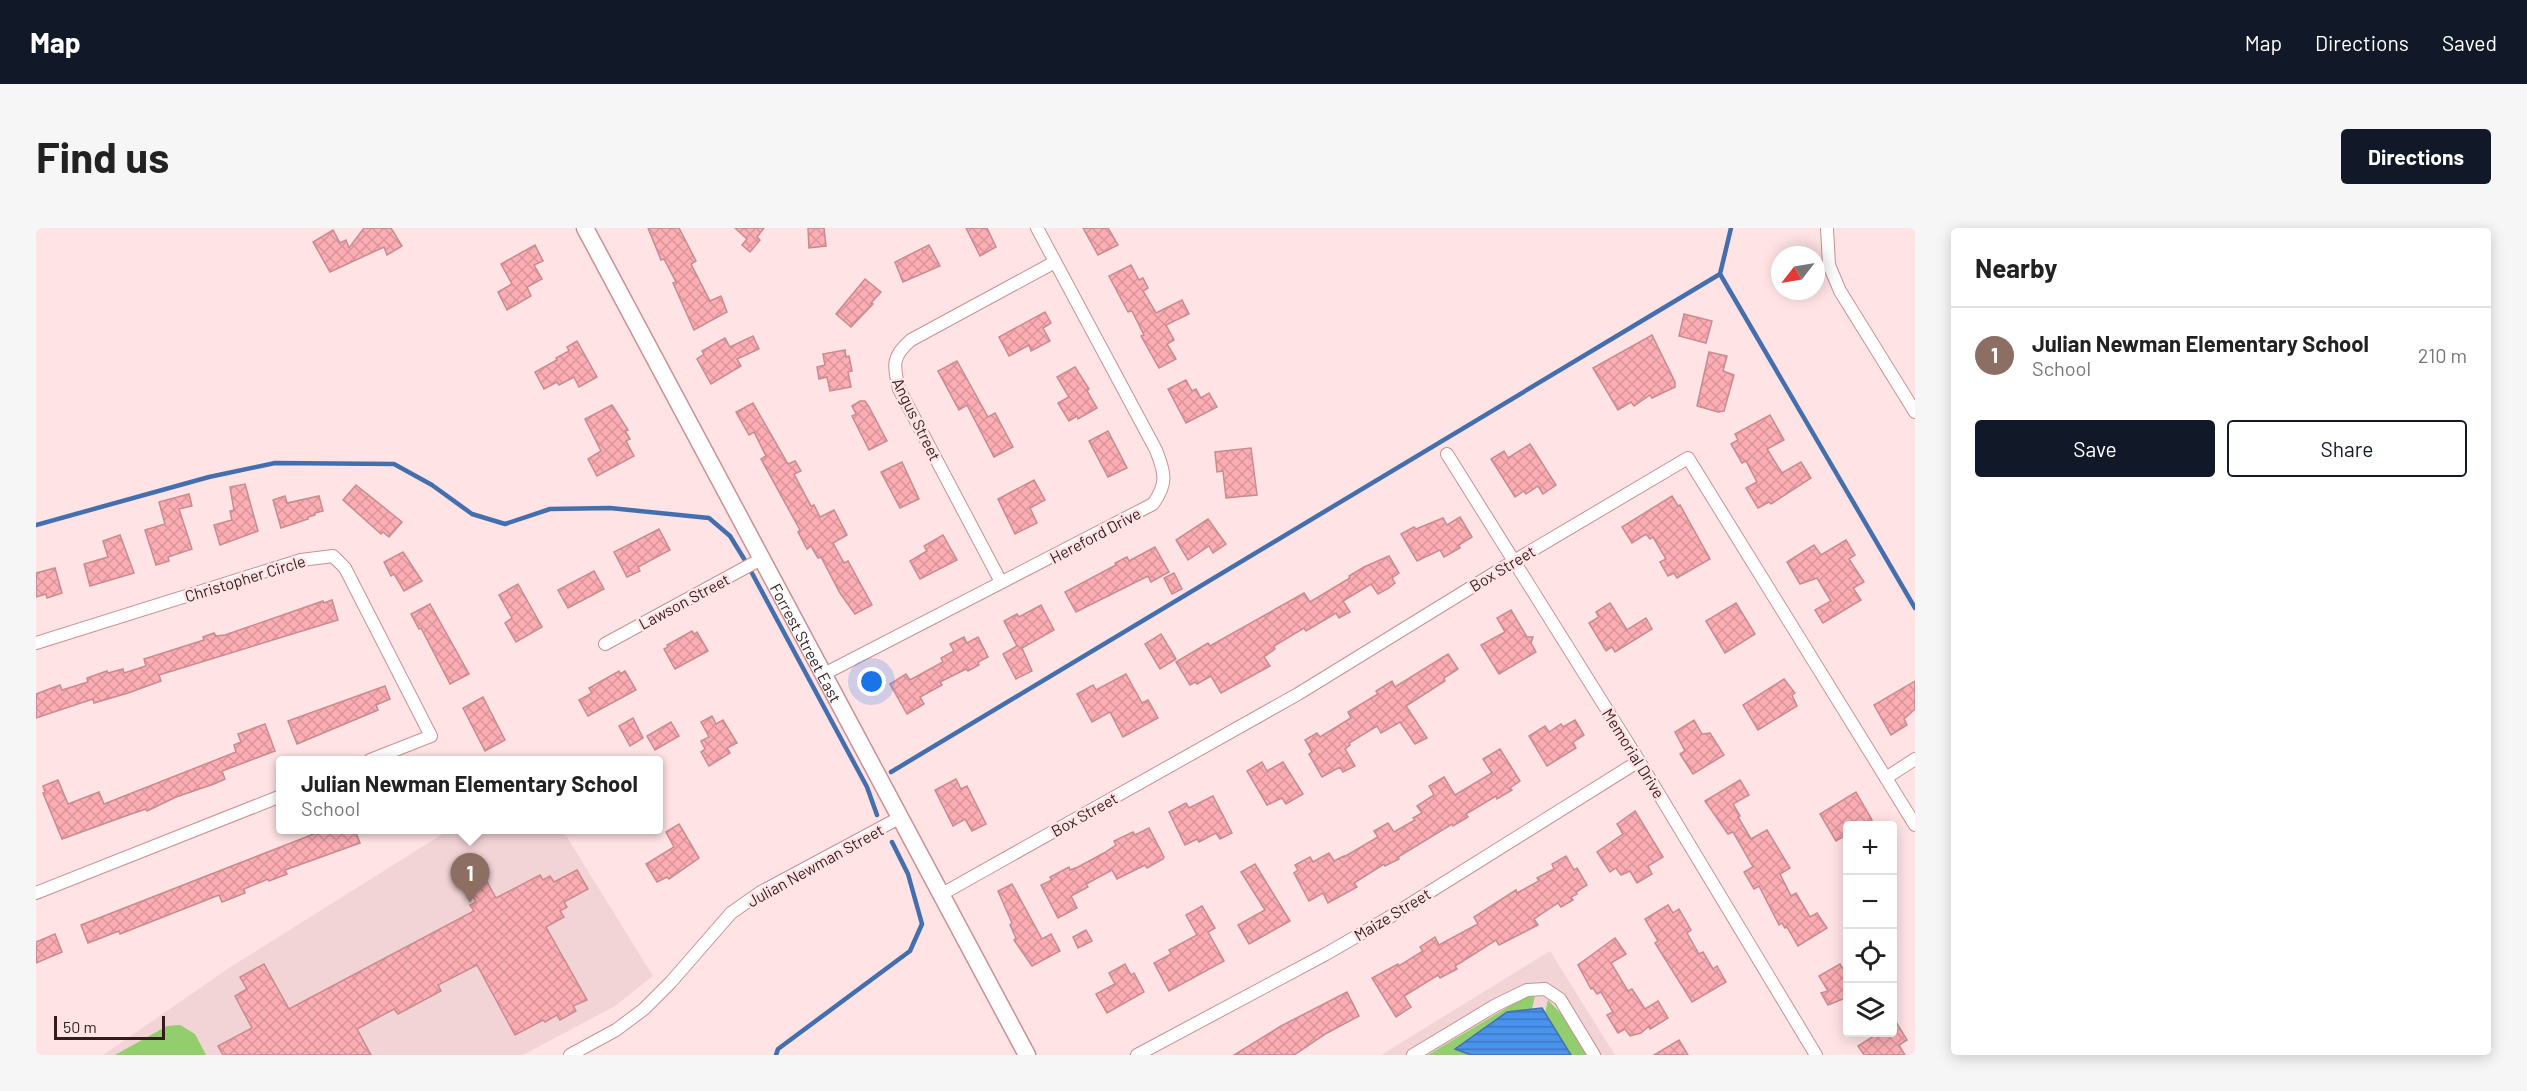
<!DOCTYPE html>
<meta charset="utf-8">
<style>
:root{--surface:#fff;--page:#f6f6f6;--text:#222;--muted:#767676;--line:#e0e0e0;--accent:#111827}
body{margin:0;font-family:Barlow,sans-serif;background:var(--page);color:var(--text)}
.controls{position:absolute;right:18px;bottom:18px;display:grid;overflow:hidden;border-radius:6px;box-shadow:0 3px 15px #0003}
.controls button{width:54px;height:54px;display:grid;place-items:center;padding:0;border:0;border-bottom:2px solid var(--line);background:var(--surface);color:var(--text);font:30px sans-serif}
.compass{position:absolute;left:1735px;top:18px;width:54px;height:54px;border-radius:50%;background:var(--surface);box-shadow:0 3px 15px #0003;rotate:239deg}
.scale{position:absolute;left:18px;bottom:15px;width:111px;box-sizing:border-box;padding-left:6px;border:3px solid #341c1e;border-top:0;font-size:16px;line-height:21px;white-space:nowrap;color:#341c1e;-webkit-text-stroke:4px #ffe3e5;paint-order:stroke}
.you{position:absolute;left:836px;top:454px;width:21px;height:21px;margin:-15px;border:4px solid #fff;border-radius:50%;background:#1a73e8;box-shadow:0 0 0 9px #1a73e833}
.badge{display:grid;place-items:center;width:39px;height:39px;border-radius:50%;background:var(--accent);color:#fff;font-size:20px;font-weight:700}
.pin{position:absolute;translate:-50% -50px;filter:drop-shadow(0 2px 3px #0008)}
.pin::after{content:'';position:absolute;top:32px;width:21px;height:18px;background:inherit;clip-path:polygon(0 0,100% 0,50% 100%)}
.popup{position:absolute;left:240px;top:528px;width:387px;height:78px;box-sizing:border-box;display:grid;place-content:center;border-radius:6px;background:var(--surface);filter:drop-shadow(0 2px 4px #0005);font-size:20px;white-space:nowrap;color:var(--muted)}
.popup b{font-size:22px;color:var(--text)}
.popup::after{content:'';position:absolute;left:50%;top:100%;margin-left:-12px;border:12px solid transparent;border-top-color:var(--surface)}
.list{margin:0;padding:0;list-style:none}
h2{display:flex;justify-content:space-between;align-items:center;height:78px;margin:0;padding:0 24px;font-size:26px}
h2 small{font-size:20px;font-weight:400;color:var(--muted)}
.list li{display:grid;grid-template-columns:39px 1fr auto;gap:18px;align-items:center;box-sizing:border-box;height:96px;padding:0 24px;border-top:2px solid var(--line)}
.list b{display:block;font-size:22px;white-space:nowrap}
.list p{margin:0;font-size:20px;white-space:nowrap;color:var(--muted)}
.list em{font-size:20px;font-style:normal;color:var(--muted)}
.actions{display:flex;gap:12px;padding:18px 24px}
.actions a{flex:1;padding:14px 0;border:2px solid var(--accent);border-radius:6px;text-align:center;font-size:21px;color:var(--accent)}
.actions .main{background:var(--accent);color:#fff}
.icon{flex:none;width:33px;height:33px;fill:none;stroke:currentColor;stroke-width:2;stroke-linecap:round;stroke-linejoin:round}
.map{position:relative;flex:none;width:1879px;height:827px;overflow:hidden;border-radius:6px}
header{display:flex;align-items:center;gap:36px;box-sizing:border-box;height:84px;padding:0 30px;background:var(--accent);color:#fff}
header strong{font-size:28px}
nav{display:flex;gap:33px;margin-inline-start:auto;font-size:21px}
.intro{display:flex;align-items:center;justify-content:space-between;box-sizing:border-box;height:144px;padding:0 36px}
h1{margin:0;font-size:42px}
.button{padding:15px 27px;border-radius:6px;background:var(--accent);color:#fff;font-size:21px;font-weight:700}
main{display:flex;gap:36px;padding:0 36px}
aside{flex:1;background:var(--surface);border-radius:6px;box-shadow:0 3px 15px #0003}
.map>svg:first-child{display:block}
.built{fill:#f3d4d6}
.green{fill:#92cd6e}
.water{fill:url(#water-rules);stroke:#436faf;stroke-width:1.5}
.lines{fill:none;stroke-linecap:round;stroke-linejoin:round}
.stream{stroke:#436faf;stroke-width:4.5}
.building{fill:url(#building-cross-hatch);stroke:#c88b8f;stroke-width:1.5}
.minor-casing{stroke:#cd8f93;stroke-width:14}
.secondary-casing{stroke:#cd8f93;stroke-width:19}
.minor{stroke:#fff;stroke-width:12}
.secondary{stroke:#fff;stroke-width:16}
.labels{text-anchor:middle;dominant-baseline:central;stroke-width:5;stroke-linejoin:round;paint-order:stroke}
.street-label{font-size:16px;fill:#341c1e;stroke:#ffe3e5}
</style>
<header>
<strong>Map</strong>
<nav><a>Map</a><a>Directions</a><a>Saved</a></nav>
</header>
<div class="intro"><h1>Find us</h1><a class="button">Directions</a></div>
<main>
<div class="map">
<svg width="1879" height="827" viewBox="0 0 1879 827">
<defs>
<pattern id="water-rules" width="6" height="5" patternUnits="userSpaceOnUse" patternTransform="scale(1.5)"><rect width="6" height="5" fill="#4993ed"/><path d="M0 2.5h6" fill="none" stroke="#3e77bf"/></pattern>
<pattern id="building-cross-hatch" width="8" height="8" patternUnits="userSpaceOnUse" patternTransform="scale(1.5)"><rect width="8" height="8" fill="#fcadb3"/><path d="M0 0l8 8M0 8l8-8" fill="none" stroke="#d9949a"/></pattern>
</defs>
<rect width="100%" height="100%" fill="#ffe3e5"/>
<!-- built -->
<g class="built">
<path d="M413,602H522L531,609L617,748L579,778L487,827H67L193,740Z"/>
<path d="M1514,723L1579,827H1345Z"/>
</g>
<!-- green -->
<g class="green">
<path d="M1499,768L1496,781L1470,784L1420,821L1435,827H1392L1487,770Z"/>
<path d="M1512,772L1530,791L1551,827H1535L1509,785Z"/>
<path d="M144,797L159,806L170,827H79L131,798Z"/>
</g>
<!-- water -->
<path class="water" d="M1506,780L1535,827H1435L1419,821L1471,784Z"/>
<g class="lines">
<!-- stream -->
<g class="stream">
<path d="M1695,0L1684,46L1879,380"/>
<path d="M0,297L173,249L239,235L358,236L396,257L436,286L469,296L514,281L574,280L673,290L694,308L710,334L831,559L841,587"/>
<path d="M855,544L1684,46"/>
<path d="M740,827L742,821L874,723L886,696L872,646L856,614"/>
</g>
</g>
<!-- building -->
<g class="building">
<path d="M328,0H355L366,18L351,27L348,19L294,44L277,14L297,2L304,15L310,12L313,20Z"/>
<path d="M612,0H643L660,33L655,36L674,73L685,68L691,84L658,102L637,55L640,54L628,31L625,32Z"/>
<path d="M699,0H728L721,9L724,12L714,24L706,17L711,11Z"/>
<path d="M772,0H788L790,18L773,20Z"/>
<path d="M930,0H951L960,19L944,28Z"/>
<path d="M1047,0H1072L1082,17L1062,27Z"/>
<path d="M499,17L507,33L498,37L506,51L491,59L495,68L471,82L462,64L476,56L465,36Z"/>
<path d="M893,17L904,38L867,54L859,34Z"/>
<path d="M1095,37L1103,52L1107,50L1112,60L1107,63L1120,85L1146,72L1153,86L1130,97L1138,112L1131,116L1140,131L1123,140L1105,108L1108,107L1096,83L1092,84L1073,48Z"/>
<path d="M829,51L845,64L835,75L837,76L815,99L800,86Z"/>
<path d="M1009,84L1015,95L1007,100L1014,113L995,123L993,117L973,128L963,109Z"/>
<path d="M1648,86L1676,93L1670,115L1643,108Z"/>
<path d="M1616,107L1639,154V159L1616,170L1614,167L1598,178L1595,174L1582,182L1557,140Z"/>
<path d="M717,108L723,121L701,131L705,138L675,156L661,131L668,126L666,123L689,110L694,119Z"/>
<path d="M541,113L561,149L543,159L538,149L523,157L521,154L508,161L499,144L521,132L520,130L533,123L531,119Z"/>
<path d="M809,122L810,129L813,128L816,143L812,144L815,159L794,163L791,149L783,151L781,139L789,137L787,126Z"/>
<path d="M1673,124L1691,128L1687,143L1698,147L1688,183L1682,184L1661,178Z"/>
<path d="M921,133L952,189L959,185L977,219L958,229L931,177L923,182L902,143Z"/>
<path d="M1039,139L1053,161L1051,163L1061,180L1042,191L1041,188L1033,193L1022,175L1033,169L1021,149Z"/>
<path d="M1150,152L1156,163L1160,161L1165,170L1173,165L1181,179L1150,195L1132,161Z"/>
<path d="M824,173H829L833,179L851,213L833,222L816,188L820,186L816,178Z"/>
<path d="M717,175L752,236L759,233L765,243L758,246L775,278L778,277L784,289L798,282L811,307L797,315L808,335L812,333L836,377L819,386L804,365L785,329L782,330L775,318L771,321L762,304L764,302L725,231L730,228L718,204L713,207L700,184Z"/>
<path d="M576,177L592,202L589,203L594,211L590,213L598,228L561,248L552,231L565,223L549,191Z"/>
<path d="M1734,187L1748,212L1731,221L1746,245L1765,234L1775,250L1735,276L1733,274L1722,280L1710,260L1721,254L1710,233L1706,235L1695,216L1702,212L1699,206Z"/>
<path d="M1072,203L1091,240L1072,249L1053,213Z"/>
<path d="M1494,216L1520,257L1507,266L1502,258L1490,266L1488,263L1479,269L1455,231L1468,223L1472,230Z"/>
<path d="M1215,220L1221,267L1190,270L1187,243L1181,244L1179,224Z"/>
<path d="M866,234L883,271L864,280L845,244Z"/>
<path d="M998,252L1009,272L994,280L1001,295L979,306L962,271Z"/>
<path d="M209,256L222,303L184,317L178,297L196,292L194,283L198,282L194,259Z"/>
<path d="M320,257L366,294L353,309L347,304L345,306L307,272Z"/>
<path d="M153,266L156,278L143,281L156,321L132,329L133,333L120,337L109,302L129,296L123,274Z"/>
<path d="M249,268L251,275L283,268L287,283L279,285V287L272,289V291L245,300L237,272Z"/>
<path d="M1636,268L1642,278L1644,277L1674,331L1641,350L1638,345L1632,348L1624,334L1630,331L1617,309L1614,311L1610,306L1596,315L1586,299Z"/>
<path d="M1424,289L1436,309L1423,317L1424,320L1408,329L1404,322L1381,333L1365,306L1378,299L1380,301L1407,290L1411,297Z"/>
<path d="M1172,291L1190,316L1177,325L1173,318L1152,332L1140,312Z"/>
<path d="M623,301L634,322L602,339L604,343L591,349L578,324Z"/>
<path d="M84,307L98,345L54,358L48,336L72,329L67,313Z"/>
<path d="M907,307L921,332L884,351L874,333L891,323L888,318Z"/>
<path d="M1810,312L1819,327L1813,331L1828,354L1817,360L1825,372L1787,395L1779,382L1795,373L1781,350L1764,356L1751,334L1778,317L1785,327Z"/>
<path d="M1119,319L1133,344L1115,354L1112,348L1040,384L1029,364L1080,337L1079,335L1091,329L1093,333Z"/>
<path d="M367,324L386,353L368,363L358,346L355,348L348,334Z"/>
<path d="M1353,328L1363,345L1356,350L1359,355L1353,360L1342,366L1335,356L1307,373L1314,384L1303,390L1300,385L1270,403L1268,400L1238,418L1239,421L1228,429L1234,438L1185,465L1175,448L1161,456L1159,454L1154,457L1140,434L1172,415L1174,418L1268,365L1274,374L1314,350L1313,348L1328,339Z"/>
<path d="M19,340L26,365L11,370L10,366L0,369V345Z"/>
<path d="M558,343L568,361L532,380L522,362Z"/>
<path d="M1138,345L1146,361L1136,366L1128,350Z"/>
<path d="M482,356L506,399L480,414L469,395L476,390L463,367Z"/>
<path d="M296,372L302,392L123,447L125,453L92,465L58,475L57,471L0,490V466L24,457L26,462L52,454L51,450L71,443L72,445L87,441L88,445L110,438L108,431L168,412L167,409L178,405L180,408L189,407L287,373L288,375Z"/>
<path d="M1574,375L1591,402L1610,390L1616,401L1579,424L1576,419L1570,423L1553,395L1563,389L1560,384Z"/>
<path d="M1700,375L1719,406L1689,425L1670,393Z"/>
<path d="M394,376L433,446L414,456L385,400L383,401L375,386Z"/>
<path d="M1005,377L1018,402L986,420L996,443L980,451L967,426L981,418L968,393L981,386L983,389Z"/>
<path d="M1475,382L1491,409H1497L1495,415L1500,424L1463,446L1445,417L1469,404L1461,390Z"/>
<path d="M656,403L658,406L661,404L672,423L639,441L628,421L632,419L631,417Z"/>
<path d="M1125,406L1140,431L1124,441L1109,416Z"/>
<path d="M928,409L931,415L942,409L952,429L942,434L943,437L932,443L930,441L904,454L906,457L884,469L888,476L871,486L854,456L870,446L874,452L907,434L905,430L918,423L914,416Z"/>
<path d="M1412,426L1422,441L1408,450L1409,453L1370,478L1391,510L1379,516L1364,494L1345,505L1341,498L1313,515L1314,517L1309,521L1319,538L1307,544L1304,539L1286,549L1273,526L1276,524L1269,512L1281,505L1284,509L1315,490L1312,484L1342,466L1340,463L1356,453L1359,459Z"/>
<path d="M583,443L584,446L589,443L600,462L552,488L543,472L556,465L553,460Z"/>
<path d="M1090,446L1106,475L1112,472L1122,490L1087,509L1074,484L1056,494L1041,466L1057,457L1060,462Z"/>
<path d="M1748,451L1759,465L1756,467L1761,478L1722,502L1707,477Z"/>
<path d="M1879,453V481L1868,491L1871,497L1855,507L1838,477Z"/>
<path d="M349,458L354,471L340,477L342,482L261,516L252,493Z"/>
<path d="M447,469L469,512L449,523L427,480Z"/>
<path d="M676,488L680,496L687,492L701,515L691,520L694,525L673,538L665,524L669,521L665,513L673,509L665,494Z"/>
<path d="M597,490L607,510L594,518L583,498Z"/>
<path d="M1539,492L1548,507L1537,514L1540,520L1511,538L1493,508L1509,498L1513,504L1525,496L1527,499Z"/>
<path d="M1658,492L1666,506L1674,505L1688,527L1657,546L1644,526L1649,523L1639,504Z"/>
<path d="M635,494L643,508L619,522L611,508Z"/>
<path d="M229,496L239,523L186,543L189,551L178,556L140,569L111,583L110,581L95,586L26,611L7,565L9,564L7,558L22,552L32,576L63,564L68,576L200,524L198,517L205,514L202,506Z"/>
<path d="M1464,521L1484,553L1474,560L1476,562L1461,571L1460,568L1430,586L1432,589L1417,598L1416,596L1362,629L1363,631L1349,638L1348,636L1318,655L1321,659L1292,675L1287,665L1273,673L1258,645L1262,642L1259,637L1274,629L1277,634L1293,625L1298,633L1308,628V629L1342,609L1338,603L1352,595L1358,604L1379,592L1377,590L1386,585L1381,578L1398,567L1393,558L1408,549L1419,567L1456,545L1447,531Z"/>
<path d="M1226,534L1231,543L1247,534L1267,566L1250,576L1246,570L1231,577L1211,543Z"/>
<path d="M920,551L925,561L931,558L950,596L936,603L929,591L917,598L899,562Z"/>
<path d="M1704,552L1713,567L1697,576L1704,588L1702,589L1715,611L1731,602L1754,640L1744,646L1755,668L1760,665L1774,689L1781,685L1791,700L1762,718L1751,699L1749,700L1746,695L1743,697L1723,658L1718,661L1708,644L1717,639L1697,604L1692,606L1669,573Z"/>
<path d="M1820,564L1836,592L1826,597H1812V606L1800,613L1784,586Z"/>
<path d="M1177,568L1196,605L1184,611L1180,605L1163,614L1161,611L1149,617L1133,584L1150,575L1153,580Z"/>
<path d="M1599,583L1627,629L1612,638L1616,646L1601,655L1594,643L1585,647L1580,640L1574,644L1561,624L1587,606L1581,596Z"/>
<path d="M643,596L663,630L633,651L631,649L621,654L610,636L638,619L630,604Z"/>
<path d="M1113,600L1128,629L1127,631L1111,640L1109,637L1081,651L1076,642L1050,656L1052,659L1035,668L1041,680L1022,690L1005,657L1016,652L1014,649L1033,639L1034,642L1042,639L1068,625L1080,617L1078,613L1097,604L1099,607Z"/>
<path d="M288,602H319L324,615L249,642L251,646L233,653L232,651L208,661L209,665L186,674L183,667L84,706L83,703L52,715L45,697Z"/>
<path d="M1530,628L1538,642L1541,640L1551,657L1540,664L1541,666L1535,669L1537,672L1525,679L1522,675L1498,691L1502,697L1463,717L1460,712L1419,738L1421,741L1404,750L1402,747L1368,768L1375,779L1360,789L1336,750L1362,736L1363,738L1387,723L1384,719L1399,709L1403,717L1442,696L1438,689L1480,662L1481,665L1503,653L1501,650L1518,641L1516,636Z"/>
<path d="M1219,636L1254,693L1213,716L1202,697L1229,682L1205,644Z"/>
<path d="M541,642L552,661L528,674L531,679L524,683L528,689L510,699L551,772L537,778L540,783L524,792L521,787L509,794L507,792L479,807L441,737L402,757L405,763L362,786L358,781L321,801L335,827H187L182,818L216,800L199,768L211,761L204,749L228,736L253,781L438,683L434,677L440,674L433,661L450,652L460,670L504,647L507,652L514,648L518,654Z"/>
<path d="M976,656L1006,711L1015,706L1024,723L996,738L978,712L980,710L974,697L976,695L962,663Z"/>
<path d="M1632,677L1637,685L1643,681L1655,702L1651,705L1663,726L1667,724L1677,741L1681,738L1690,754L1656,774L1619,715L1622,713L1609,691Z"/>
<path d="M1166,678L1179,700L1172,704L1188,733L1133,763L1118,735L1135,726L1133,722L1161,707L1150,687Z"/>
<path d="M1050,702L1056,713L1042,720L1037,709Z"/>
<path d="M19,706L26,724L0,735V714Z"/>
<path d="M1579,710L1590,726L1575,735L1592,763L1596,761L1609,781L1622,773L1632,790L1614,801L1613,798L1605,805L1594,808L1589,801L1582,805L1571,787L1577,784L1565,764L1561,766L1557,760L1555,761L1542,737Z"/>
<path d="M1089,736L1095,747L1098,745L1108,764L1071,785L1060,766L1079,756L1073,745Z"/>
<path d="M1804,736L1807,741L1812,738V769L1792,777L1785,765L1792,763L1783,748Z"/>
<path d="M1311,764L1323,788L1291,805L1258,827H1198L1245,798Z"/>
<path d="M1857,789L1871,812L1863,817L1869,827H1828L1822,818L1844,804H1857Z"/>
<path d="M1643,812L1652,827H1618Z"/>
</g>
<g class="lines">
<!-- minor casing -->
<g class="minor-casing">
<g id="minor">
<path d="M1791,0L1793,37L1804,63L1879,184"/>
<path d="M1411,226L1603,533L1780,827"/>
<path d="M965,354L863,161C857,137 856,128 875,112L1019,34"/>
<path d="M0,415L265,332L297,328L309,340L395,508L334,532"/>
<path d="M569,416L727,330"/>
<path d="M788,446L1117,276C1132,255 1129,245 1120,222L1001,0"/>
<path d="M1850,550L1879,531"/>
<path d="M0,665L245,568"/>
<path d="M906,666L1262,466L1478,333L1652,230L1879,597"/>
<path d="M534,827L580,802L608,781L635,754L695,685L725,664L865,589"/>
<path d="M1101,827L1290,726L1352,690L1603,533"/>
<path d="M1377,827L1460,777L1491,762L1509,761L1524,771L1558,827"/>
</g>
</g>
<!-- secondary casing -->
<g class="secondary-casing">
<g id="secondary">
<path id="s1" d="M549,0L991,827"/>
</g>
</g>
<!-- minor -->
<use href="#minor" class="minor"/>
<!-- secondary -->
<use href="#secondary" class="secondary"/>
</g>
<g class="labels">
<!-- street labels -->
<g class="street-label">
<text transform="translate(881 191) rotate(64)">Angus Street</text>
<text transform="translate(1059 307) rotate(-28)">Hereford Drive</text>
<text transform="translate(1466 340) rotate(-31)">Box Street</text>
<text transform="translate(209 350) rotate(-17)">Christopher Circle</text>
<text transform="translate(648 373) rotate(-28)">Lawson Street</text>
<text stroke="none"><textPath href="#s1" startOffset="470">Forrest Street East</textPath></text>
<text transform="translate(1598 525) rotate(58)">Memorial Drive</text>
<text transform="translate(1048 586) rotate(-29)">Box Street</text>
<text transform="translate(779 637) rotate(-29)">Julian Newman Street</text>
<text transform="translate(1356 686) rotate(-31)">Maize Street</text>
</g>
</g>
</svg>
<div class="controls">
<button>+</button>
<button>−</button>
<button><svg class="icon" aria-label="locate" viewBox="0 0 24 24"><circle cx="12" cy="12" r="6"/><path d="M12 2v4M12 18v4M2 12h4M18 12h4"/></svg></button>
<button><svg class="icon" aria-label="layers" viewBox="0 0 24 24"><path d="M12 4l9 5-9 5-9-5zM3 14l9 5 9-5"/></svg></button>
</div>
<svg class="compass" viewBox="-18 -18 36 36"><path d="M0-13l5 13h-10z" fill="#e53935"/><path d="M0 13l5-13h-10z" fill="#767676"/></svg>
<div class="scale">50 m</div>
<div class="you"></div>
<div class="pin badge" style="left:434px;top:675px;background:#8d6e63">1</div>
<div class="popup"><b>Julian Newman Elementary School</b>School</div>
</div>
<aside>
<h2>Nearby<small></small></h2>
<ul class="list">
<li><span class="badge" style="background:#8d6e63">1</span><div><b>Julian Newman Elementary School</b><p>School</p></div><em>210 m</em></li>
</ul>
<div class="actions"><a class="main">Save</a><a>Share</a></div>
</aside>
</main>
